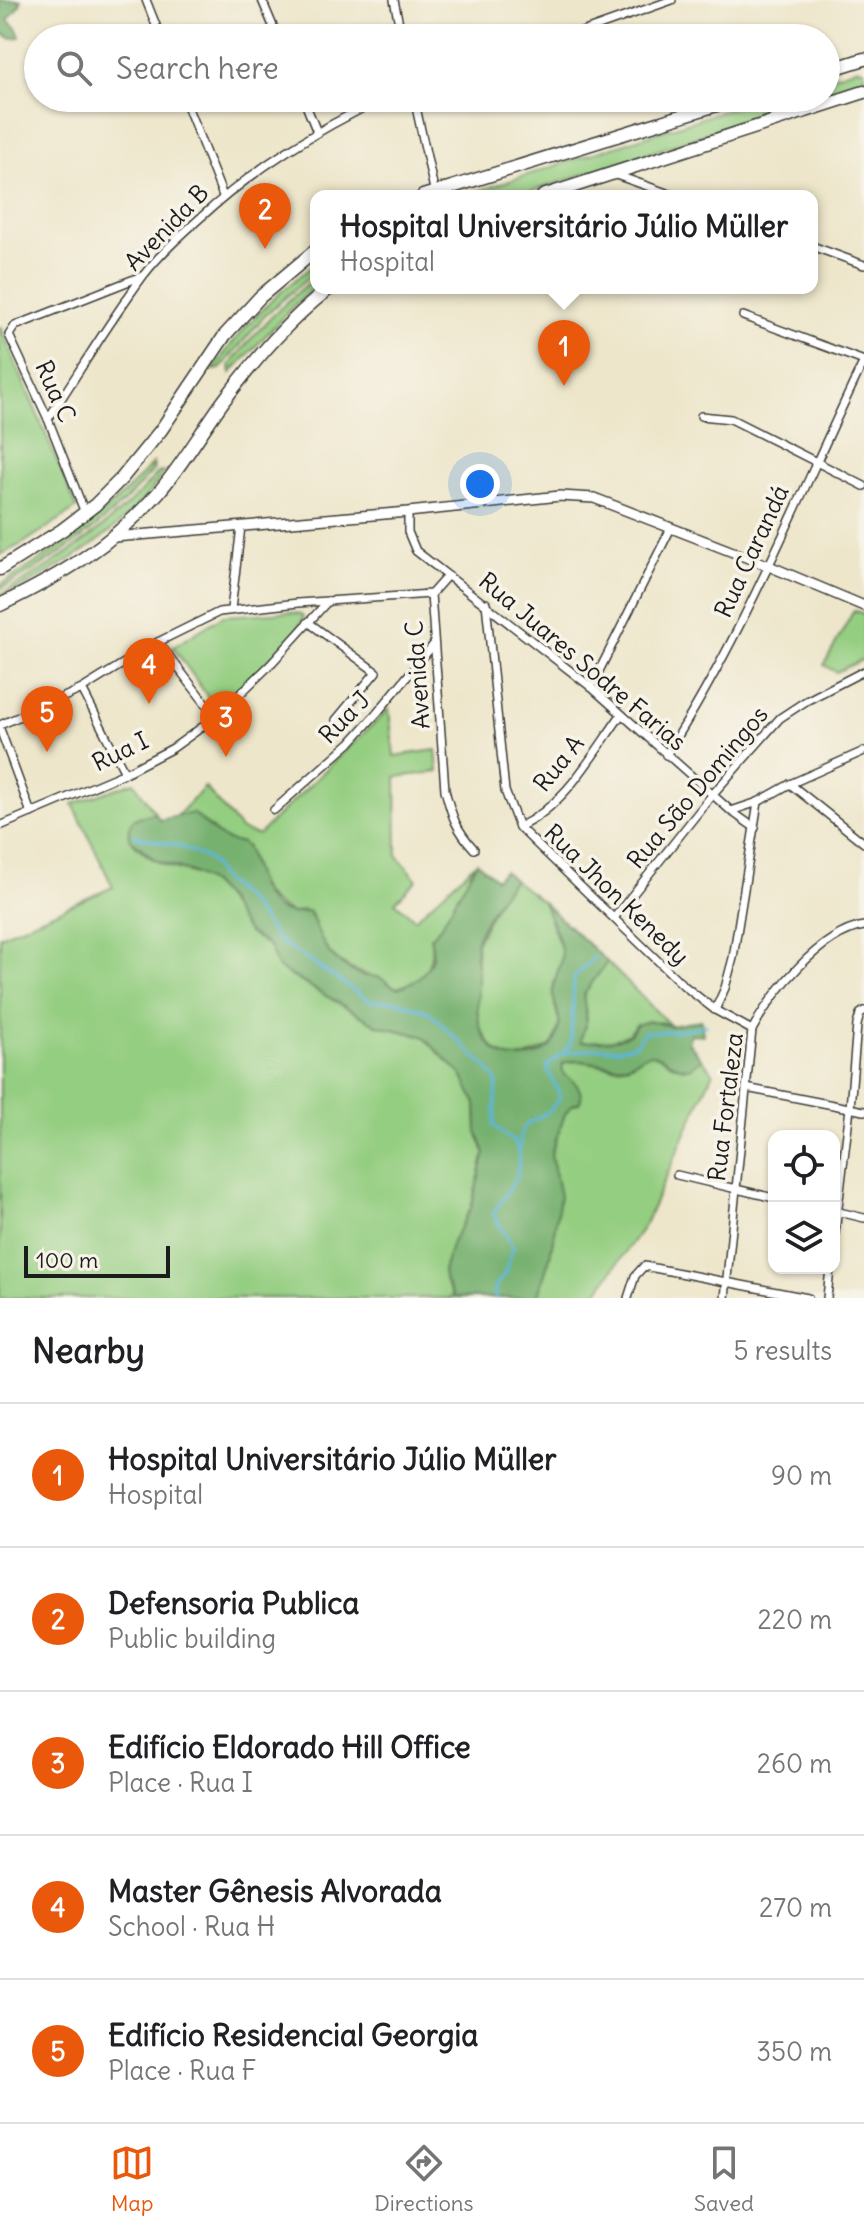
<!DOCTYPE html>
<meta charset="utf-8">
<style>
:root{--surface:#fff;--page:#f6f6f6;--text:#202124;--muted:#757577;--line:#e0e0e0;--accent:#ea580c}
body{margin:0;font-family:Delius,sans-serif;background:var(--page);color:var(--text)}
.controls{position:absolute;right:24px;bottom:24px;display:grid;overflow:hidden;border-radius:16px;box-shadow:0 2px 6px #0004}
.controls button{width:72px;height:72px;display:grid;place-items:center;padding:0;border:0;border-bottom:2px solid var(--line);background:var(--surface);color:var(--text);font:40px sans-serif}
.scale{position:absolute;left:24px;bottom:20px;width:146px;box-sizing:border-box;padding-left:8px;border:4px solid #1c1c1c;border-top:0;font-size:22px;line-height:28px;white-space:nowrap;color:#1c1c1c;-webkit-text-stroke:6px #f7f3e8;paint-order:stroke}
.you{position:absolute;left:480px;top:484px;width:28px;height:28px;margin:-20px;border:6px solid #fff;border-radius:50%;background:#1a73e8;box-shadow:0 0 0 12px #1a73e833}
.badge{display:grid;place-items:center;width:52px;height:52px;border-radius:50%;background:var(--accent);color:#fff;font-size:26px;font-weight:700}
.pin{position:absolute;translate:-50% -66px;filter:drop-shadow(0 2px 4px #0008)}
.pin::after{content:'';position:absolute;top:42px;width:28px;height:24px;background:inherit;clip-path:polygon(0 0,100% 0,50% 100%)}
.popup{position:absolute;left:310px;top:190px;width:508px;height:104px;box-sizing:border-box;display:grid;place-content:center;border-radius:16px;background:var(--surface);filter:drop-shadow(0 2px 6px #0005);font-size:26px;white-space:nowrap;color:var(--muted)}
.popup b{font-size:30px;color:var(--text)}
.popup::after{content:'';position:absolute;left:50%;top:100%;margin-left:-16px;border:16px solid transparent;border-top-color:var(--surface)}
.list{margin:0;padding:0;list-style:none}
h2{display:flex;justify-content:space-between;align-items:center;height:104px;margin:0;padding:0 32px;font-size:34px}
h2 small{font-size:26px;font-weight:400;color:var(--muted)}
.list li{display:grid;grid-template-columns:52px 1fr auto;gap:24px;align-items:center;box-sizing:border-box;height:144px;padding:0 32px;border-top:2px solid var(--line)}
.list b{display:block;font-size:30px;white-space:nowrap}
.list p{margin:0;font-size:26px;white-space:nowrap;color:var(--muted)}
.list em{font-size:26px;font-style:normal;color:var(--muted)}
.icon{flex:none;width:44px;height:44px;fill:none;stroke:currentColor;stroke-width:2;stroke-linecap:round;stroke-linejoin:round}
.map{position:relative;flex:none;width:864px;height:1298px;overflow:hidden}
.search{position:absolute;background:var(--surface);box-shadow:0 2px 6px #0004;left:24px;right:24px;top:24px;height:88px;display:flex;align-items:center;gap:20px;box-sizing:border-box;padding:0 28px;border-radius:44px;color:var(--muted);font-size:30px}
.sheet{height:824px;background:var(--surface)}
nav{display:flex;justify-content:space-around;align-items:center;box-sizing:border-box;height:112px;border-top:2px solid var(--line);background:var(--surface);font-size:22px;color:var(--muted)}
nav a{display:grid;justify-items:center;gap:4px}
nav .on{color:var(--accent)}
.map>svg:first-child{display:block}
.green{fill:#94ce81;stroke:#58754e;stroke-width:2}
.forest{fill:#77b16f;stroke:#4a6646;stroke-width:2}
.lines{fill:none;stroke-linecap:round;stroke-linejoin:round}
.stream{stroke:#5cb6da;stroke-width:3}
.minor-casing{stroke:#3b3a36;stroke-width:10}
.tertiary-casing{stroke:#3b3a36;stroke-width:12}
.primary-casing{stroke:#3b3a36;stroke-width:15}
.minor{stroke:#fff;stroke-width:7}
.tertiary{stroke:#fff;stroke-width:9}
.primary{stroke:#fff;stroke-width:12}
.labels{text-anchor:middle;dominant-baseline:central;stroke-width:7;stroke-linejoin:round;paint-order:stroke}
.street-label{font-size:24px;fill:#1c1c1c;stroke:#f7f3e8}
</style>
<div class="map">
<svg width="864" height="1298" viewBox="0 0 864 1298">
<rect width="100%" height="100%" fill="#f7f3e8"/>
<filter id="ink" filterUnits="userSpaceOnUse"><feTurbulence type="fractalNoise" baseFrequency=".0125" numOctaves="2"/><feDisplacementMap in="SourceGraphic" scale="16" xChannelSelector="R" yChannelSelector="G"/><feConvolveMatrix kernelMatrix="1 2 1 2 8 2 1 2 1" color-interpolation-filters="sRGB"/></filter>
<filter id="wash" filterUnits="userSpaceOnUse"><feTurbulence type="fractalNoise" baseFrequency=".006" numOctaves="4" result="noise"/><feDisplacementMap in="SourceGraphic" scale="32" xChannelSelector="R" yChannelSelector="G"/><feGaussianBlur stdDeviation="1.8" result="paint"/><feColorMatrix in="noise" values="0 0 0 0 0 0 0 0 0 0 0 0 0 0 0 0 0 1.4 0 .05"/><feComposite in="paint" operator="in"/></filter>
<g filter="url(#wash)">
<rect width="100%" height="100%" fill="#ede6ca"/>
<!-- green -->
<g class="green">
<path d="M857,68L864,69V83L826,95V78Z"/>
<path d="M763,98H818L517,196H463Z"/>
<path d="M316,263V271L266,314L220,369L213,370C241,327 276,294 316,263Z"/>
<path d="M316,277V286L293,306L231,373L230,365C255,331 284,303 316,277Z"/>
<path d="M0,326L77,508L22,544L0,555Z"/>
<path d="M153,463L154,469C113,519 57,559 0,589V585C54,554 113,510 153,463Z"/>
<path d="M164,472C127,531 60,568 0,599V595C59,562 114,524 158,473Z"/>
<path d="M854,610L864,614V659L836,672L824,665Z"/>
<path d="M289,612L301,614L304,618L290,640L217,710L173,647L223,616Z"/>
<path d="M389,709L394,756L436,750L438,772L396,777L397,855L417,880L395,902L415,919L477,862L441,926L431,937C434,964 425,981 397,988C389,985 383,979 374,977C339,968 320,951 312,915L303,910L292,913C252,894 261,881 246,846C240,842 235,844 228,841C218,837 211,826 202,822C194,819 184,819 176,817L205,787L241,830L258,835Z"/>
<path d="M134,782L155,813C140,818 127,815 129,838C137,848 150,859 163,864C178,871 195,871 209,882C227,896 235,918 251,934C257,940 266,942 271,949C279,961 272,963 287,974L377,1025L422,1036L462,1075L476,1104L477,1131L485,1153L471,1208L453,1242L443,1270L444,1278L454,1298H0V936L113,887L73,804Z"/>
<path d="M514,880L543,902L561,948L562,959L554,982L555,1006L560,1023L554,1042L549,1047L526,1057L508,1058L493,1048L480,1028L476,1005L478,979L476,943L501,895Z"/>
<path d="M607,962L671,1026L662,1022L636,1025C623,1043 600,1044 580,1042L587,1018L583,1000L584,994Z"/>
<path d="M647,1054H654L675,1066L690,1068L702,1059L713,1072L645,1224L593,1298H537L550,1257L555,1223L551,1154L565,1114L571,1106L580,1102L563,1073L562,1064C584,1055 606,1072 629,1065C635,1063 641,1057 647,1054Z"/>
</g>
<!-- forest -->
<g class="forest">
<path d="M0,0H21L20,5L8,20L17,29L20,37L11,38L0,33Z"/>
<path d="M155,813L160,820L193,813C208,825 221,844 241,842L246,846C256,870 258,907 290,913C297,914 303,911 309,911C324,942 324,960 361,975C367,977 374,975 380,978C387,981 390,986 397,988C412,984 427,974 432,958C434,951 431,943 430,937L441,926L477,862L496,879L504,871L514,880C503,889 479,929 476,942C474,952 477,963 478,973C479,1001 471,1025 493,1048C508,1064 535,1059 550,1047C555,1043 558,1031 559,1025C561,1015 554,1005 553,995C551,983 560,972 561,960C564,941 549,919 543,902L607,962L584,994C582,1004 588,1012 586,1022C584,1029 581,1034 581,1042L617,1040L630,1034L636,1025L648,1021L671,1026L701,1020L703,1035L691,1034L688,1042L702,1059L690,1068C675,1069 668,1059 655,1055C644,1051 636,1063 626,1065C604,1069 583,1055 562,1064L563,1073C573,1081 584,1087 580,1102L571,1106L565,1114L551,1154L560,1196L550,1257L537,1298H454L444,1278L443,1271L452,1242L471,1208L485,1153L477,1131L476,1104L462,1075L422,1036L377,1025L277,967L270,947L249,933L237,918L228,901L211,883L192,872L155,860L129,838C127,814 139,818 155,813Z"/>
</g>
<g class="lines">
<!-- stream -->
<g class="stream">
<path d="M135,836L180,846L210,860L221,878L249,902L278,940L370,1001H396L429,1012L487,1068L497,1082L494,1126L514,1142L519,1152"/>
<path d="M565,1051L571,1043L574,978L594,957"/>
<path d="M495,1298V1287L505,1273L513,1247L493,1214L517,1177L521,1133L526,1125L549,1111L560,1098C558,1085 549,1078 547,1066L564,1053L600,1048L619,1049L637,1044L644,1032C665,1033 686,1030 706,1025"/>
</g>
</g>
</g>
<g filter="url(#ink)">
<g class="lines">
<!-- minor casing -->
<g class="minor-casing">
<g id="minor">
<path d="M146,0L161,38"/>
<path d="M262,0L278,38"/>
<path d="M394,0L402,38"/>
<path d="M565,38L672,0"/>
<path d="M184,98L223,196"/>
<path d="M303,98L317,132"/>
<path d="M414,98L435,194"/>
<path d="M616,175L675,196"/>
<path d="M812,246L864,265"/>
<path d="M743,316L864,361"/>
<path d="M701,416L731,419L864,486"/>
<path d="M48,419C79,372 109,322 143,276C159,255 179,237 199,219C256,167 313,132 383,98"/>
<path d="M408,512V532L416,551L591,687L731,811L755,828"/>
<path d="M85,513L48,419L9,335L15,326L142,276"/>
<path d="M431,594L445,790C452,817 456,829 474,849"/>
<path d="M431,594L447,576"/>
<path d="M486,603L505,791L519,827L683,985L715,1010L752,1030"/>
<path d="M231,609L241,527"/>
<path d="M308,622L376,672L336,720"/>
<path d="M158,642L216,717"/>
<path d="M591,687L671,528"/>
<path d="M82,689L125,773"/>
<path d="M0,725L82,689L158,642L219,612L298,603L431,594"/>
<path d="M0,729L31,813"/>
<path d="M666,755C746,631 800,493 864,361"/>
<path d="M790,784L864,843"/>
<path d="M274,810L350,743L377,713L434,644"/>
<path d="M731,811L758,802L790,784L864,751"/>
<path d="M0,826L125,773L173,748L216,717L270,665L328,601"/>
<path d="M519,827C565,806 592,755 621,715"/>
<path d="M614,918L712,795L780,718L806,701L864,671"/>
<path d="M715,1010L725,988L733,958L758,802"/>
<path d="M746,1088L864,1111"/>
<path d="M677,1175L774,1198"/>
<path d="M835,1211L864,1218"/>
<path d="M834,1241L850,1108L857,1025L860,1014L864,1011"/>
<path d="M628,1298L635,1276L644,1266L808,1298"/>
<path d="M725,1298L752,1030C772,993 820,933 864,926"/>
<path d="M827,1298L830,1268"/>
</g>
</g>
<!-- tertiary casing -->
<g class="tertiary-casing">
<path id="tertiary" d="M114,537L408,512L560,496L594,498L769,566L864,606"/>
</g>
<!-- primary casing -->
<g class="primary-casing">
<g id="primary">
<path d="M826,71L864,59"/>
<path d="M423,196L739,98"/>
<path d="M543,196L864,92"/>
<path d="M0,569L62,530L95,505L122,478L161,430L225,335L260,297L316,250"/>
<path d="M0,605C62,575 112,545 158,493C183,464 202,430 225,399C256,359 289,319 330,288"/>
</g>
</g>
<!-- minor -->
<use href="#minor" class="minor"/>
<!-- tertiary -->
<use href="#tertiary" class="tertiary"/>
<!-- primary -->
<use href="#primary" class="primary"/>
</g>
</g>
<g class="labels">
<!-- street labels -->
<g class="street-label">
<text transform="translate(166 227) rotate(-46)">Avenida B</text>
<text transform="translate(56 391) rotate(66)">Rua C</text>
<text transform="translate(751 551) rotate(-65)">Rua Carandá</text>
<text transform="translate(583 661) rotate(40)">Rua Juares Sodre Farias</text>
<text transform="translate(417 675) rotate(-94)">Avenida C</text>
<text transform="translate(344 717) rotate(-46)">Rua J</text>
<text transform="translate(120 751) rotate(-26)">Rua I</text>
<text transform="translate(558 763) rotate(-51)">Rua A</text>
<text transform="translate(697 787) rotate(-50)">Rua São Domingos</text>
<text transform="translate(617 894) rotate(44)">Rua Jhon Kenedy</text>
<text transform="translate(725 1107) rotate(-83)">Rua Fortaleza</text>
</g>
</g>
</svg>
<div class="controls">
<button><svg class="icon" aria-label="locate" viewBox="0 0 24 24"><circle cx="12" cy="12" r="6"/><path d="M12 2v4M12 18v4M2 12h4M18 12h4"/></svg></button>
<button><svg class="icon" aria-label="layers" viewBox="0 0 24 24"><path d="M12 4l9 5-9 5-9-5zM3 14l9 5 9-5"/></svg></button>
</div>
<div class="scale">100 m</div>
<div class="you"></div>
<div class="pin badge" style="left:564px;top:386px">1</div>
<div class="popup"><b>Hospital Universitário Júlio Müller</b>Hospital</div>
<div class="pin badge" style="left:265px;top:249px">2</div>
<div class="pin badge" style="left:226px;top:757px">3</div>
<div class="pin badge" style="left:149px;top:704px">4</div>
<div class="pin badge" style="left:47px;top:752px">5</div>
<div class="search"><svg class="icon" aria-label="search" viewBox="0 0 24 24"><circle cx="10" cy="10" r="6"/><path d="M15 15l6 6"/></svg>Search here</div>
</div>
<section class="sheet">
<h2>Nearby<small>5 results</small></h2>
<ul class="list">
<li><span class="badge">1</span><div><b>Hospital Universitário Júlio Müller</b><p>Hospital</p></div><em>90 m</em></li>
<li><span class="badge">2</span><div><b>Defensoria Publica</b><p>Public building</p></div><em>220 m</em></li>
<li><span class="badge">3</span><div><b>Edifício Eldorado Hill Office</b><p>Place · Rua I</p></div><em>260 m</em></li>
<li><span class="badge">4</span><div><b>Master Gênesis Alvorada</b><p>School · Rua H</p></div><em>270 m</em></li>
<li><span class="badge">5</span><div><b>Edifício Residencial Georgia</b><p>Place · Rua F</p></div><em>350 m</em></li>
</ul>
</section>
<nav>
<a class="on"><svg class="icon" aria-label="map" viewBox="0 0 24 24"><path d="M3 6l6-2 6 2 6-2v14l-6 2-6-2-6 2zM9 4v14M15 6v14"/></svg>Map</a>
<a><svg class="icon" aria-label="directions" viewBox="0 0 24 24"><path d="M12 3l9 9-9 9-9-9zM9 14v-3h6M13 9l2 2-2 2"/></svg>Directions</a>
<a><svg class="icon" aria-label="saved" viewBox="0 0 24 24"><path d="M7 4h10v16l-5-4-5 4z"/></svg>Saved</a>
</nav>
